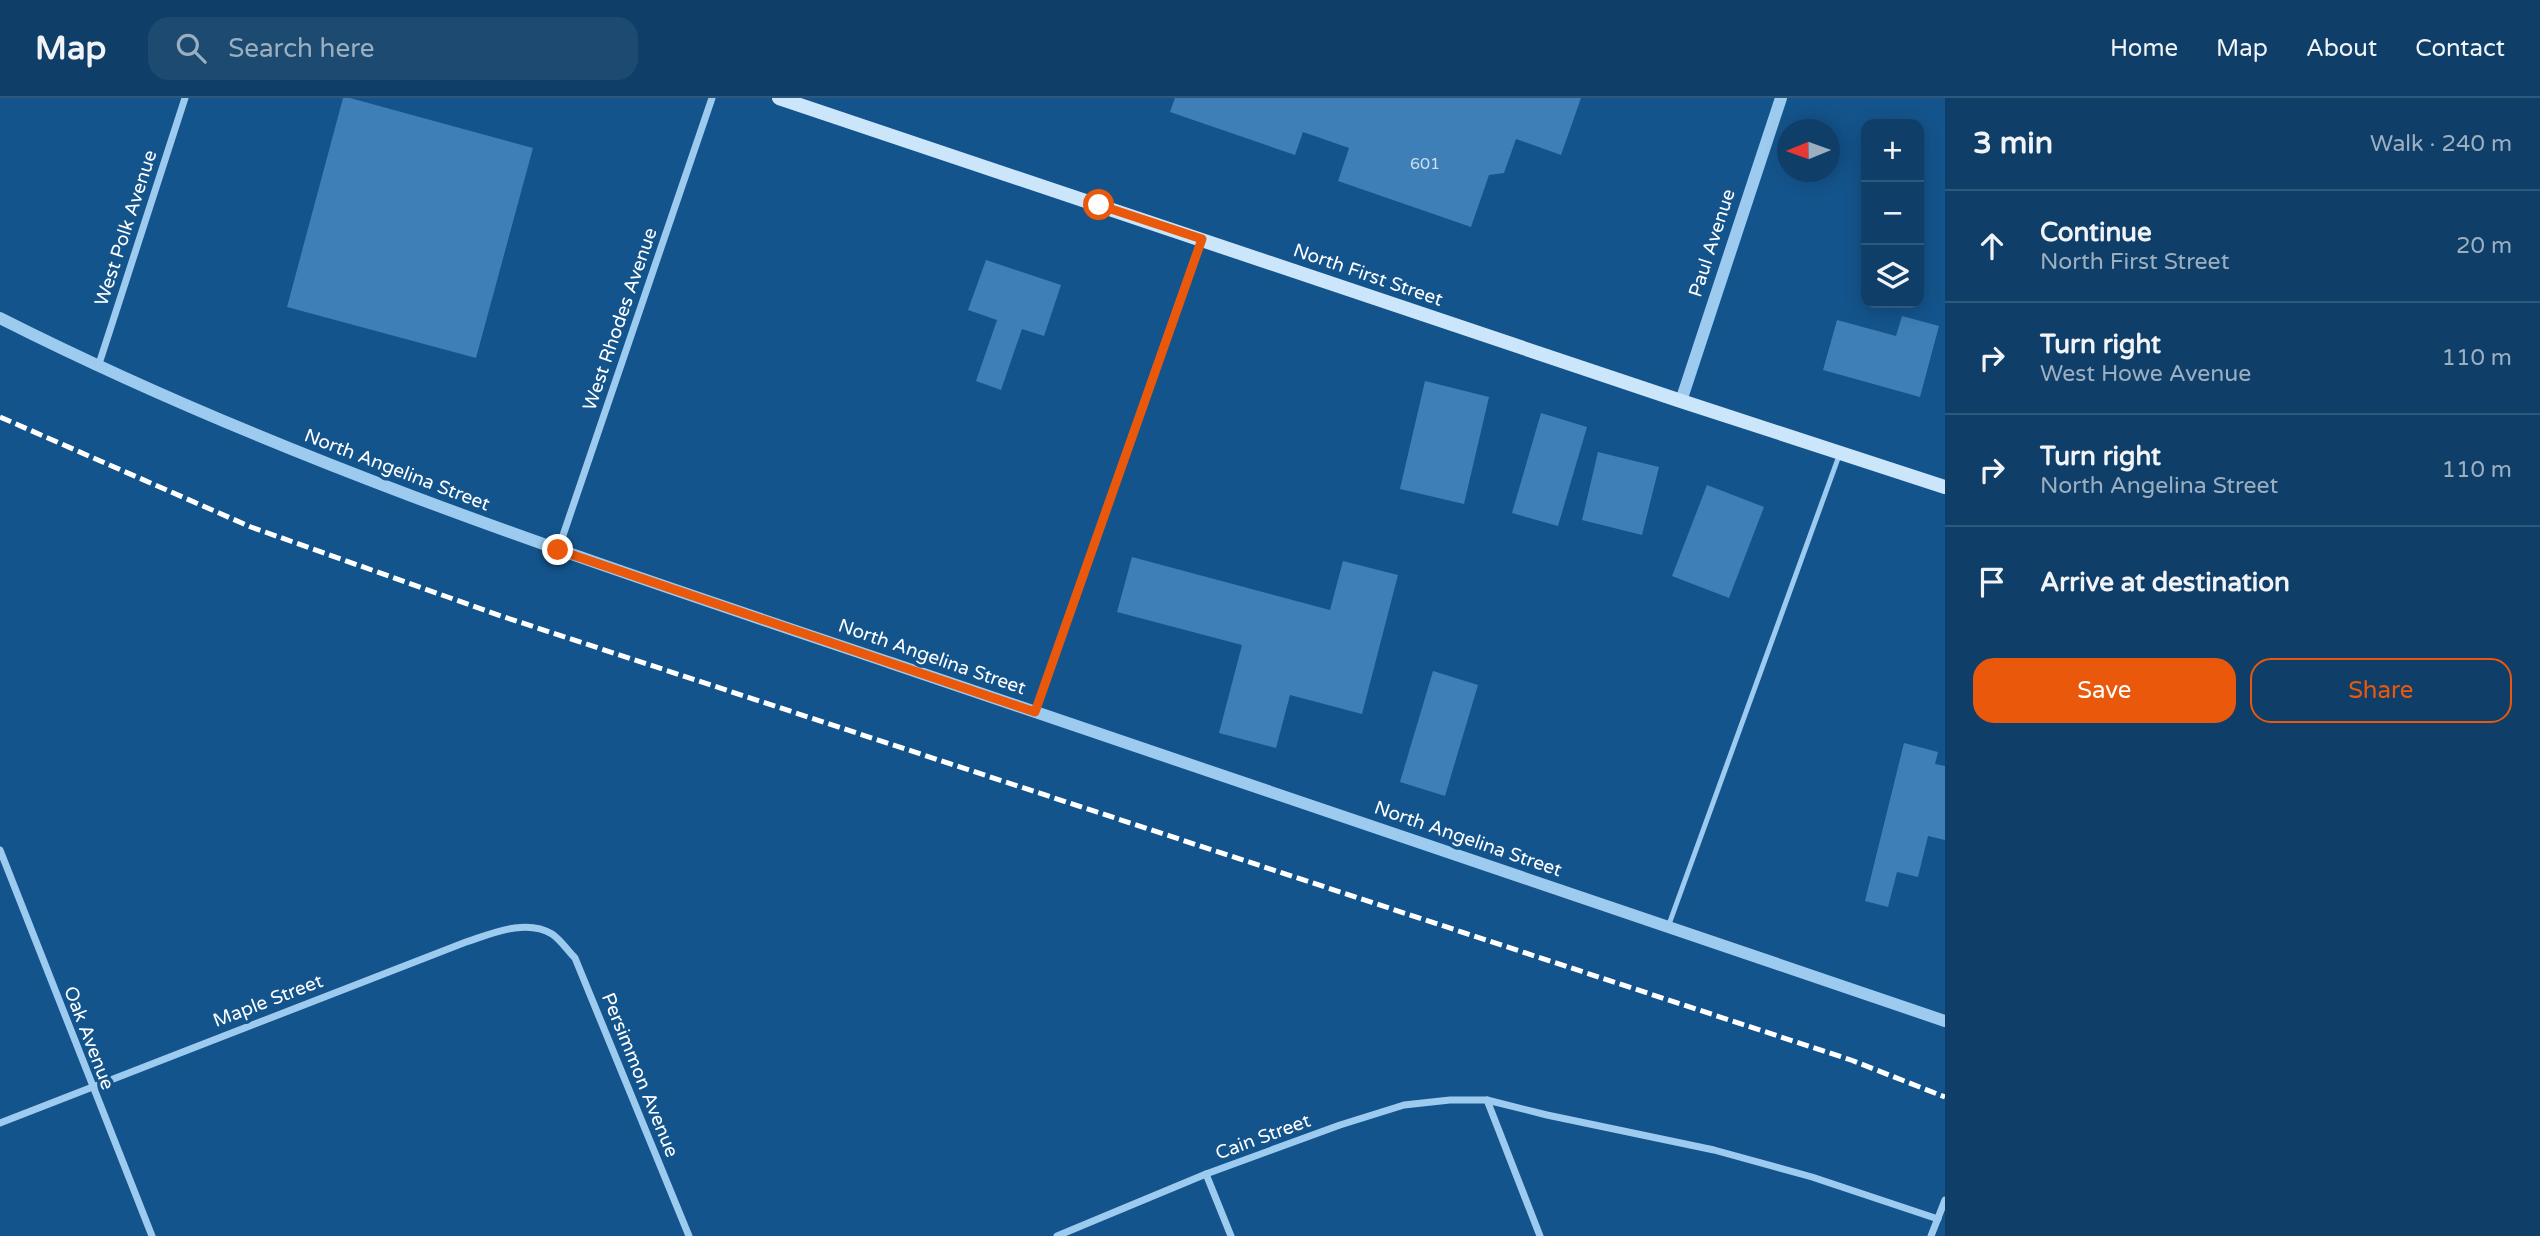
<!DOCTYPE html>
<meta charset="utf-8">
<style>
:root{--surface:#0f3f69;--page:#1d4a71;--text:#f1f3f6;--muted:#9bafc0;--line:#2f587d;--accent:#ea580c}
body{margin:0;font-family:"Varela Round",sans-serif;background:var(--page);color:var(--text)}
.controls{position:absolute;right:21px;top:21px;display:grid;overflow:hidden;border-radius:14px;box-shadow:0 4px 18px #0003}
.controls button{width:63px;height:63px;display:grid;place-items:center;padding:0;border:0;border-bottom:2px solid var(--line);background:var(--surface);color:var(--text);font:35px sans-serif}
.compass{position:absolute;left:1777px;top:21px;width:63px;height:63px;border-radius:50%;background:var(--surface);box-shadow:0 4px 18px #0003;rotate:269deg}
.stop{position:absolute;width:21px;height:21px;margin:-16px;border:5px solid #ea580c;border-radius:50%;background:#fff}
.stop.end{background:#ea580c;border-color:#fff;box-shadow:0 2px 7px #0008}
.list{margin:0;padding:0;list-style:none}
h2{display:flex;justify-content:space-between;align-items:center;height:91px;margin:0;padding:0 28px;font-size:30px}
h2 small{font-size:23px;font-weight:400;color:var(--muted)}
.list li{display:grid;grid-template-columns:46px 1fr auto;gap:21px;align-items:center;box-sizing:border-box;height:112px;padding:0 28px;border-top:2px solid var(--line)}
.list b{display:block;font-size:26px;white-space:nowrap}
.list p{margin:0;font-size:23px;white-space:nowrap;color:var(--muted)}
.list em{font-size:23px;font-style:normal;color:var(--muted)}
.actions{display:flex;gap:14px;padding:21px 28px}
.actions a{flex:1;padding:16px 0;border:2px solid var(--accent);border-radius:21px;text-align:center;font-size:24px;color:var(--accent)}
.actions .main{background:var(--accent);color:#fff}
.icon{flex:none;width:38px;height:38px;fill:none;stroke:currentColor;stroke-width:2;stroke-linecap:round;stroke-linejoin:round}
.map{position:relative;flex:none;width:1945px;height:1138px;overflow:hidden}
header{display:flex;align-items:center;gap:42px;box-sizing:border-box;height:98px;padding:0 35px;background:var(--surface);border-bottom:2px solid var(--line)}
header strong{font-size:33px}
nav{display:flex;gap:38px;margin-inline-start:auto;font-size:24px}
.search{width:490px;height:63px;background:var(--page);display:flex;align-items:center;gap:18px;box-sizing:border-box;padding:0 24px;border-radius:21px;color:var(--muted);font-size:26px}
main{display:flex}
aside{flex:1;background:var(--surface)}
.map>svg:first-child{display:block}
.building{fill:#3d7fb6}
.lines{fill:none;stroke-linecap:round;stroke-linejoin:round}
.service{stroke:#9dcbf0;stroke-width:5}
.minor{stroke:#9dcbf0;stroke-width:7}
.tertiary{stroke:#9dcbf0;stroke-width:12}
.secondary{stroke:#cbe5fb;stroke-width:14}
.rail{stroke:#fff;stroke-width:5;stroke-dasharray:12 5;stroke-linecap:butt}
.route{stroke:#ea580c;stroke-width:9}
.labels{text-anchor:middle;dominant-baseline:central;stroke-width:7;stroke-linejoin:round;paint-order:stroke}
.number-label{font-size:16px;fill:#cedfed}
.street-label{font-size:19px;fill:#fff;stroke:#14548c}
</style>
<header>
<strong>Map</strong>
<div class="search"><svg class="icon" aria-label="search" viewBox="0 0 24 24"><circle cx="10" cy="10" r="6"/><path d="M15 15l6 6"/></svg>Search here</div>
<nav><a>Home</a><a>Map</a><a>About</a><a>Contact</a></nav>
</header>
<main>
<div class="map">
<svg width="1945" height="1138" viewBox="0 0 1945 1138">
<rect width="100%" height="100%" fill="#14548c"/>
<!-- building -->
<g class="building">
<path d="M343,0H350L533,50L476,260L287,209Z"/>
<path d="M1175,0H1581L1561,57L1516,41L1504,75L1489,77L1471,129L1338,83L1349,50L1303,34L1295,57L1170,14Z"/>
<path d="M986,162L1061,187L1044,238L1022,231L1001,292L976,283L997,222L968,212Z"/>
<path d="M1902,218L1939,228L1920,299L1823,272L1837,222L1896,238Z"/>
<path d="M1425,283L1489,299L1464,406L1400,391Z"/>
<path d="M1541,315L1587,329L1558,428L1512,415Z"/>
<path d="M1598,354L1659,369L1642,437L1582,422Z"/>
<path d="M1707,387L1764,409L1729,500L1672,478Z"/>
<path d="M1132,459L1330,512L1343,463L1398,477L1362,616L1290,597L1276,650L1219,635L1242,547L1117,514Z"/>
<path d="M1433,573L1478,587L1445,698L1400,684Z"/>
<path d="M1904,645L1938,654L1935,666L1945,668V742L1928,738L1918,779L1897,774L1888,809L1865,803Z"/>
</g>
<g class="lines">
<!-- service -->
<path class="service" d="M1668,829L1840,355"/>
<!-- minor -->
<g class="minor">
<path d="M98,269L185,0"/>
<path d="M558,452L712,0"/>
<path d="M1035,614L1201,142"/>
<path d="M0,752L152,1138"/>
<path d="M1487,1002L1540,1138"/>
<path d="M0,1025L466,844C491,836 526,820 552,836C560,841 568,853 575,860L689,1138"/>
<path d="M1206,1076L1231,1138"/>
<path d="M1057,1138L1206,1076L1340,1027L1404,1007L1450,1002H1487L1547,1017L1714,1052L1812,1079L1938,1121"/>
<path d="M1931,1138L1945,1102"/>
</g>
<!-- tertiary -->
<g class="tertiary">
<path d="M0,220C285,364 589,463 891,565C1243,685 1594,804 1945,923"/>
<path d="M1681,303L1781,0"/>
</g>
<!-- secondary -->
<path class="secondary" d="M779,0L1681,303L1945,389"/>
<!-- rail -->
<path class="rail" d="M0,319L251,429L501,518L1851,962L1945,999"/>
</g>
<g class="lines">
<!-- route -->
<path class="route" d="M558,452L1035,614L1202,141L1099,107"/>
</g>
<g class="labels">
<!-- number labels -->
<g class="number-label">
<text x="1425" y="66">601</text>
</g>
<!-- street labels -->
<g class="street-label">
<text transform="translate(126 130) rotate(-72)">West Polk Avenue</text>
<text transform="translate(1712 145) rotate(-72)">Paul Avenue</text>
<text transform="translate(1368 177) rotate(19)">North First Street</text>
<text transform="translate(620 221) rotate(-71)">West Rhodes Avenue</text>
<text transform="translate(397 372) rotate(21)">North Angelina Street</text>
<text transform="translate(932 559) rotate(19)">North Angelina Street</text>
<text transform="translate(1468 741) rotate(19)">North Angelina Street</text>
<text transform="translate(268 903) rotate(-21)">Maple Street</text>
<text transform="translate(89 940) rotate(69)">Oak Avenue</text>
<text transform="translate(640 977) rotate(68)">Persimmon Avenue</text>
<text transform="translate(1263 1039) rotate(-20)">Cain Street</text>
</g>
</g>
</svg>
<div class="controls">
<button>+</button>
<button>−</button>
<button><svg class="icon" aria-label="layers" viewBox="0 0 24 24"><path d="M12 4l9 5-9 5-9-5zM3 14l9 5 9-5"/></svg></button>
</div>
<svg class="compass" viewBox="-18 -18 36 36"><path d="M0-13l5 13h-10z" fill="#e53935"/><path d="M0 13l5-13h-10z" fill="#9bafc0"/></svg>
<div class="stop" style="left:1099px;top:107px"></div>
<div class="stop end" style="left:558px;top:452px"></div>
</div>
<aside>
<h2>3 min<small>Walk · 240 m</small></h2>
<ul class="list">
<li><svg class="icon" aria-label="ahead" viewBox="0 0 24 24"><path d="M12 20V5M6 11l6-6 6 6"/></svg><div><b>Continue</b><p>North First Street</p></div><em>20 m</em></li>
<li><svg class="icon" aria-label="right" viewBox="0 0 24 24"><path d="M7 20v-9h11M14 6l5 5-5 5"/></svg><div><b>Turn right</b><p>West Howe Avenue</p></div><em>110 m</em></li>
<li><svg class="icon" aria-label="right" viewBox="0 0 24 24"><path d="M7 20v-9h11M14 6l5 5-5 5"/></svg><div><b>Turn right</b><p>North Angelina Street</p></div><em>110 m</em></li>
<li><svg class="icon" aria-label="arrive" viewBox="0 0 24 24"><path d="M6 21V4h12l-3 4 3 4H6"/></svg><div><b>Arrive at destination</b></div></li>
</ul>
<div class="actions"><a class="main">Save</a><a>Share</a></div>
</aside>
</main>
